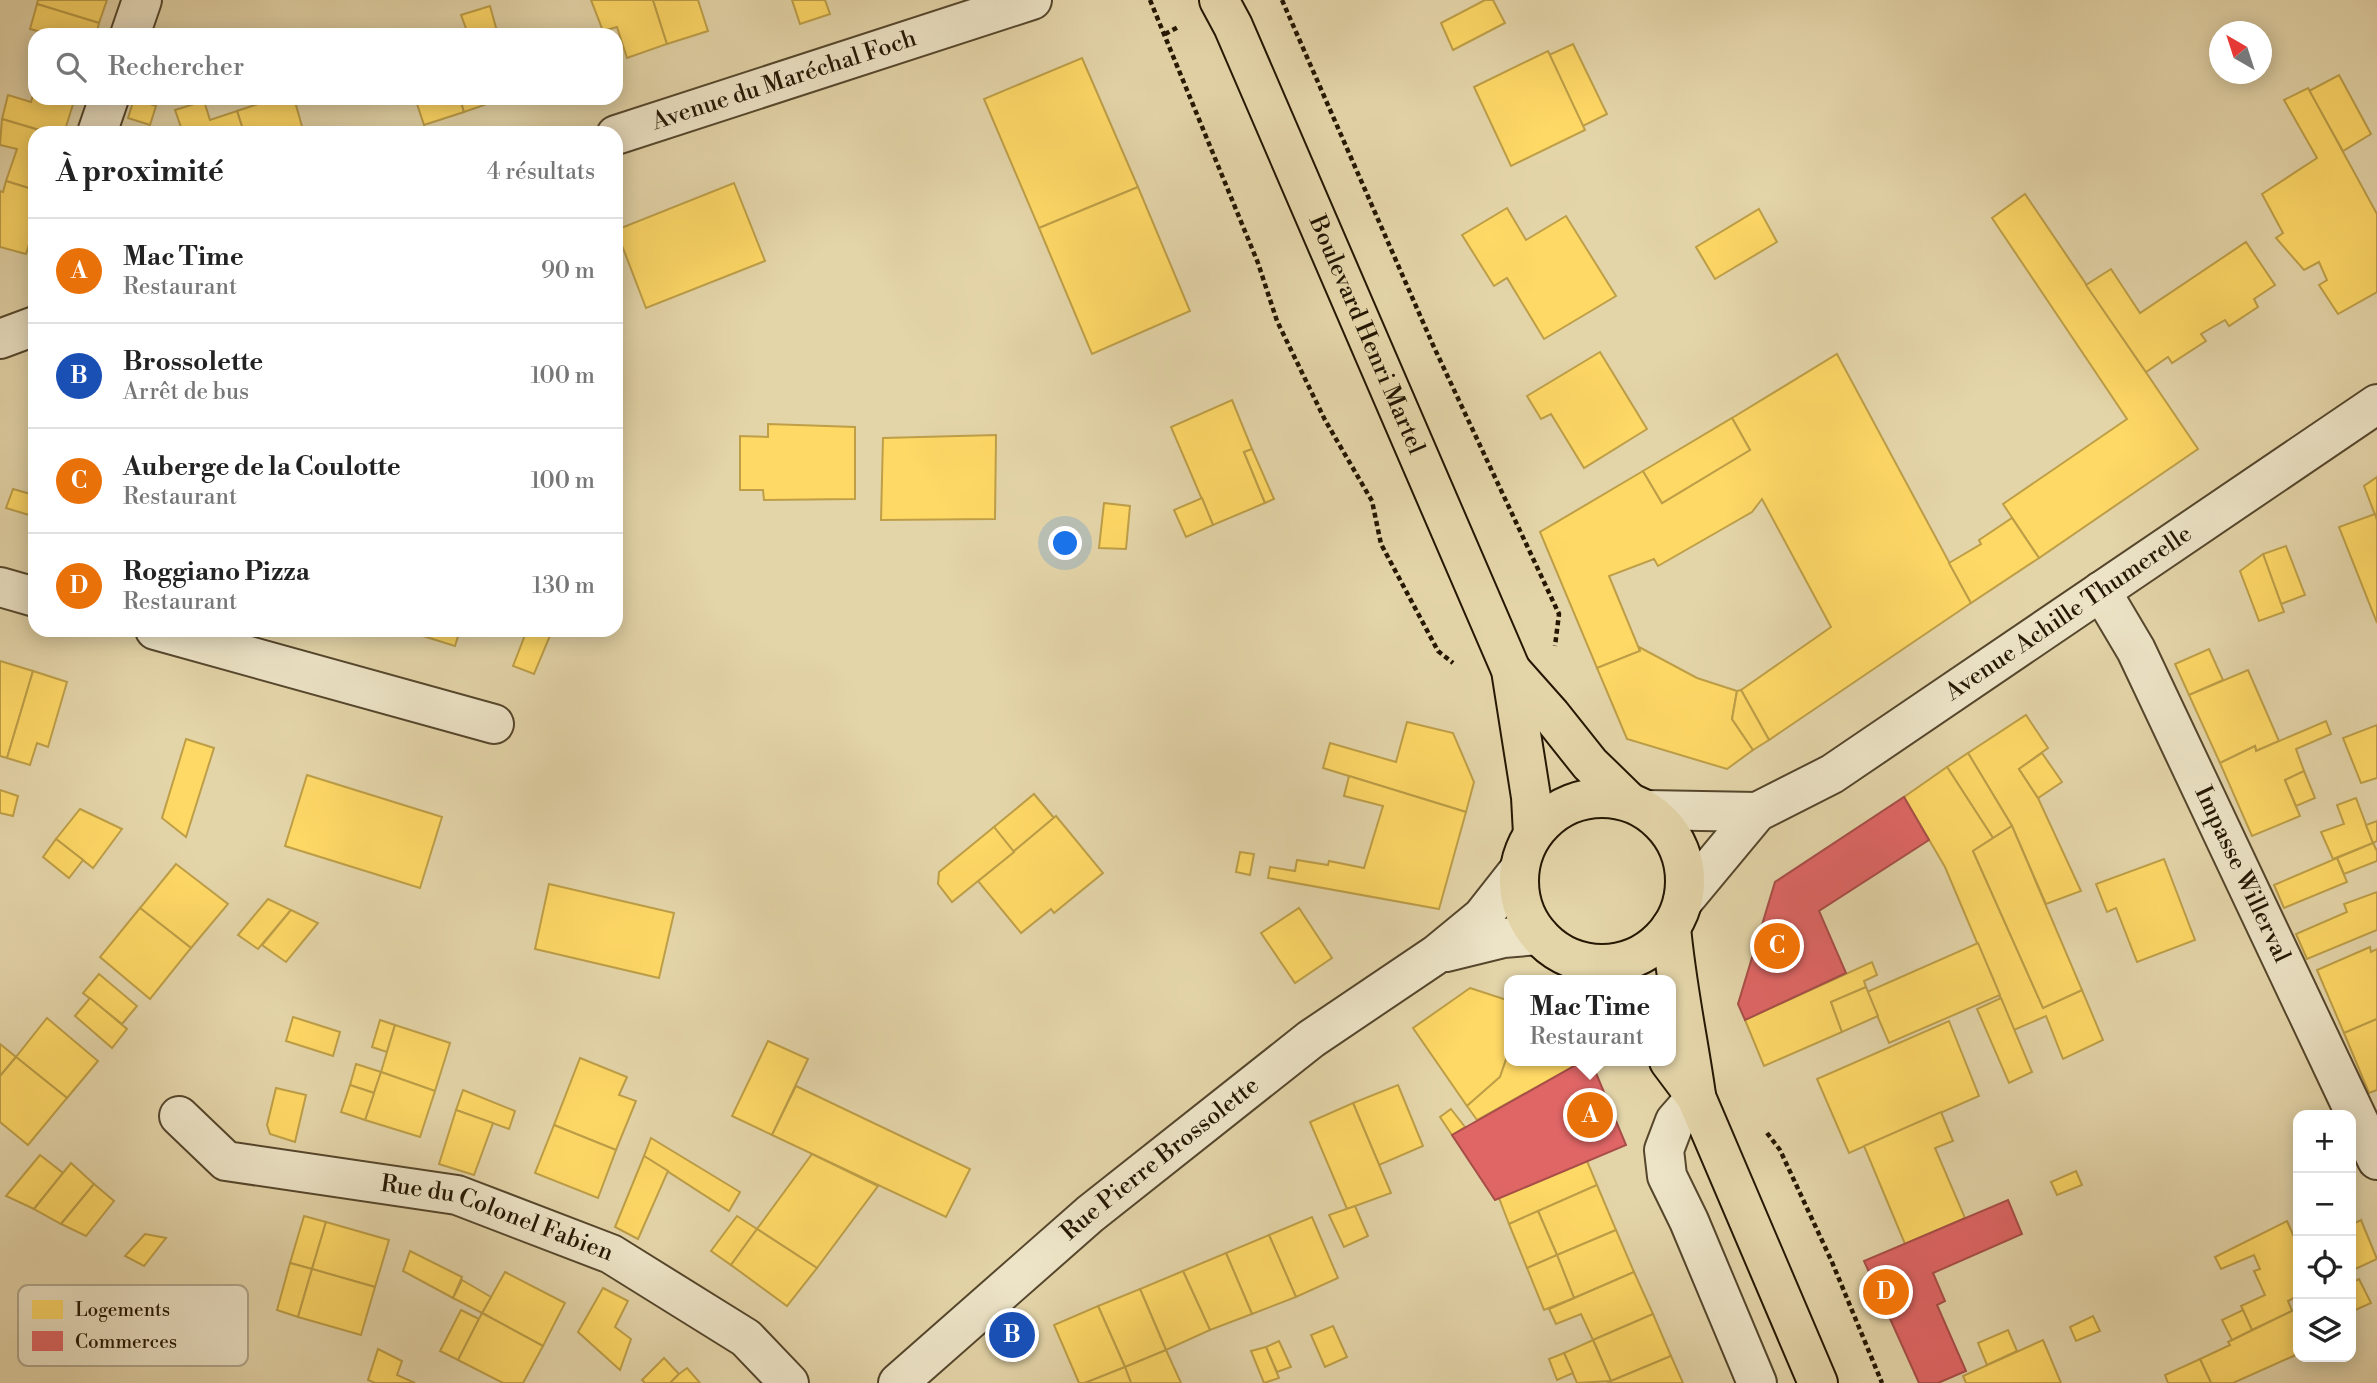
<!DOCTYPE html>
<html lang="fr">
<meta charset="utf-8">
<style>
:root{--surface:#fff;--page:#f6f6f6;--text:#222;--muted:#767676;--line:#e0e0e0;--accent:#8f2418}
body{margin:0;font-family:"Libre Bodoni",serif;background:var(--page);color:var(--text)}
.controls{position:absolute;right:21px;bottom:21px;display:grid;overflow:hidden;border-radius:14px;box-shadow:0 4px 18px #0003}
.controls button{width:63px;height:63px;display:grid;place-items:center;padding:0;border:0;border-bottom:2px solid var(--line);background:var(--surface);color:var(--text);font:35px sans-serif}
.compass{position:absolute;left:2209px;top:21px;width:63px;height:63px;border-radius:50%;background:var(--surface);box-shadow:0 4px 18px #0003;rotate:321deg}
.you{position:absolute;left:1066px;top:544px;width:24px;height:24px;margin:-18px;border:5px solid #fff;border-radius:50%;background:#1a73e8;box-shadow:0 0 0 10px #1a73e833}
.badge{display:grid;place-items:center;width:46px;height:46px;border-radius:50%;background:var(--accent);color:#fff;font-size:23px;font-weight:700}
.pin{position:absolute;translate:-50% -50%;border:4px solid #fff;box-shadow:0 2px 7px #0006}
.popup{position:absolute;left:1504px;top:975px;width:172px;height:91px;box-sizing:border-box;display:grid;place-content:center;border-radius:14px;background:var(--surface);filter:drop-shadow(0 2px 5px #0005);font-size:23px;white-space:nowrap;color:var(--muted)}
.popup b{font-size:26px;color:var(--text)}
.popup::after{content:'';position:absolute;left:50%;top:100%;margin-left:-14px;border:14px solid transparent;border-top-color:var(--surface)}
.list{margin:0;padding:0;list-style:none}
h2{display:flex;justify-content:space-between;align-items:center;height:91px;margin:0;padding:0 28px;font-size:30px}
h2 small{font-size:23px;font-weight:400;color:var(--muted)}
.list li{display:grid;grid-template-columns:46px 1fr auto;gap:21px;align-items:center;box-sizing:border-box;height:105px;padding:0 28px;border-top:2px solid var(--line)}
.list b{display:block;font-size:26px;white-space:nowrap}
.list p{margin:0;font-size:23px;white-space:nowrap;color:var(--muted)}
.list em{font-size:23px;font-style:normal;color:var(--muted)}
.icon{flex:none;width:38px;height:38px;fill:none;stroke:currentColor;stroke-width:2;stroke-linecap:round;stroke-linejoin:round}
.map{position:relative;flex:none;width:2377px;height:1383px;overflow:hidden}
.search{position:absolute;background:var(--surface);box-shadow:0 4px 18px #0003;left:28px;top:28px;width:595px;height:77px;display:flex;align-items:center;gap:18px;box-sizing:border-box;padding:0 24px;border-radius:21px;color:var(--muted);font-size:26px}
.panel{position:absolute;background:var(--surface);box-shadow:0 4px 18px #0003;left:28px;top:126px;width:595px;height:511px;border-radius:21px}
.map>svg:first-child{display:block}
.homes{fill:#ffd966;stroke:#be9f48;stroke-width:2}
.shops{fill:#e06666;stroke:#a84e48;stroke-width:2}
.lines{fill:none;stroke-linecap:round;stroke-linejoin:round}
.minor-casing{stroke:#55462c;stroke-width:42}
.major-casing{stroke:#251703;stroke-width:42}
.path{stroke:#251703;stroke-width:4.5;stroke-dasharray:5 3.5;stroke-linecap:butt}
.minor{stroke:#ede4c7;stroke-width:38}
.major{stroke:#e4d5a9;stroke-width:38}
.labels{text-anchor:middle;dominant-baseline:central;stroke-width:7;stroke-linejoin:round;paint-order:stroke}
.street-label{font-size:24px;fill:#251703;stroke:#ede4c7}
.key{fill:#ede4c7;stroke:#b1a68c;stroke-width:2}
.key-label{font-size:19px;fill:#251703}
</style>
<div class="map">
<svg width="2377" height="1383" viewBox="0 0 2377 1383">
<rect width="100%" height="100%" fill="#e4d5a9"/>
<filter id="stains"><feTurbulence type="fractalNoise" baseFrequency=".00286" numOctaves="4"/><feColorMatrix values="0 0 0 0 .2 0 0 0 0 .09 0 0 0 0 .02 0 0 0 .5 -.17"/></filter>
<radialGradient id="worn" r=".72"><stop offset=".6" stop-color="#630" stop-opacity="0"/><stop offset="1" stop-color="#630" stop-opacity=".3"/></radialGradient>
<!-- homes -->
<g class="homes">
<path d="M38,0H107L99,23L37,4Z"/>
<path d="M591,0H653L667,44L627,58L617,27L603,31Z"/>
<path d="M653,0H698L708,31L667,44Z"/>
<path d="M792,0H825L830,14L800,24Z"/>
<path d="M1485,0H1493L1505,23L1453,50L1441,23Z"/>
<path d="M37,4L99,23L96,35H52L30,29Z"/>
<path d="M490,6L498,35H466L468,34L461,15Z"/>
<path d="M1573,44L1607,114L1583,126L1549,55Z"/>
<path d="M1548,51L1585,130L1511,166L1474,87Z"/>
<path d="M1082,58L1138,187L1039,228L984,99Z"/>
<path d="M2339,75L2371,134L2343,151L2309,91Z"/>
<path d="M35,88V98H75L64,133H49L2,119L8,95L31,102Z"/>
<path d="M2308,88L2377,214V292L2338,314L2319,285L2327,280L2319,262L2304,270L2276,238L2283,233L2262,194L2317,158L2284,100Z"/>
<path d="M263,98H294L303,130L295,133H244L237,111L264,102Z"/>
<path d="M415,98H460L464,112L424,125Z"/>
<path d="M460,98H504L464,112Z"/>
<path d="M134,99L156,106L150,125L128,118Z"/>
<path d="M204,101L210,120L237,111L244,133H183L175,110Z"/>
<path d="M2,119L49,133H35V190L6,181L17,149L0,145Z"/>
<path d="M6,181L35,190V226L26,254L0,247V191L3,192Z"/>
<path d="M734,183L765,261L646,308L616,230Z"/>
<path d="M1138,187L1190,311L1092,354L1039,228Z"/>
<path d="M2025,194L2198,449L2039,558L2003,504L2127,419L1992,218Z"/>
<path d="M1507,208L1526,240L1566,216L1616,296L1544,339L1507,278L1494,286L1462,235Z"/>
<path d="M1759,209L1777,242L1715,279L1696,247Z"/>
<path d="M2246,242L2275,285L2254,299L2258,307L2229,326L2225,320L2201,334L2206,341L2172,363L2168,357L2146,372L2086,285L2111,269L2140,313Z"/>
<path d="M1600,352L1647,429L1584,468L1551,414L1541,419L1527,396Z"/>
<path d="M1837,354L1971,603L1769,740L1741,690L1831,627L1762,499L1752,512L1658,566L1654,559L1609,576L1640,651L1597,668L1540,532L1643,471L1662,503L1750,450L1732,418Z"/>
<path d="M1232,400L1252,449L1244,452L1265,503L1213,525L1171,427Z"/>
<path d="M1732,418L1750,450L1662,503L1643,471Z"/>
<path d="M768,424L855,427V499L764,500L763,490H740V436L768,437Z"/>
<path d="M996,435L995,519L881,520L883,438Z"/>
<path d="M1252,449L1274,499L1265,503L1244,452Z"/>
<path d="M2377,477V520L2364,486Z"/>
<path d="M13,489L34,495L29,515L6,508Z"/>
<path d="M1202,498L1213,525L1186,537L1174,510Z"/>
<path d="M1104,503L1130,506L1126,549L1099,548Z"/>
<path d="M2375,514L2377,520V623L2339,527Z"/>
<path d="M2012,518L2039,558L1971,603L1949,563L1981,544L1979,540Z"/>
<path d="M2286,546L2305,595L2281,604L2263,554Z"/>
<path d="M2263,554L2284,612L2259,621L2240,571Z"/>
<path d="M425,630H460L455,646L423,636Z"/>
<path d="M527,630L552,631L534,674L513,666Z"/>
<path d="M1639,647L1697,678L1737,691L1732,719L1753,750L1727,769L1627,739L1597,668L1640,651Z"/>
<path d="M2209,649L2223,680L2189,695L2175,664Z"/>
<path d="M0,661L33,671L7,758L0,756Z"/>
<path d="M2248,670L2279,741L2256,751L2255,746L2220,763L2189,695Z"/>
<path d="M33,671L67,682L48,747L37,743L30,765L7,758Z"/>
<path d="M1741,690L1769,740L1753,750L1732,719L1737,691Z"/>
<path d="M2026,715L2048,748L2019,769L2038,798L2081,891L2046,904L2012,826L1968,753Z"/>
<path d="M2326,721L2331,734L2296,749L2304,771L2285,780L2300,816L2252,836L2220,763L2255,746L2256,751Z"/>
<path d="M1407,722L1453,733L1474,782L1466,812L1323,768L1330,743L1396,762Z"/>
<path d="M2377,725V778L2361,783L2343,738Z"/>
<path d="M186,739L214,748L186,837L162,818Z"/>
<path d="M1968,753L2012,826L1993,838L1947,767Z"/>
<path d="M2042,753L2062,782L2038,798L2019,769Z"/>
<path d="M1947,767L1993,838L1973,851L2043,1008L2082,990L2103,1040L2063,1059L2046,1016L2014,1030L1945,867L1904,797Z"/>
<path d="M2304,771L2315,798L2296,806L2285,780Z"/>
<path d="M307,775L442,817L420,888L285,846Z"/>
<path d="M1349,776L1466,812L1439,909L1268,878L1270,867L1295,871L1297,860L1328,865L1329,861L1364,868L1383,806L1344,796Z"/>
<path d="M0,790L18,796L13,816L0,813Z"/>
<path d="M1034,794L1054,818L1014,852L994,827Z"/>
<path d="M2356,798L2373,843L2333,859L2321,832L2344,824L2337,805Z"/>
<path d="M80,809L122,829L93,868L56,839Z"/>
<path d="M1056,816L1103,873L1054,913L1051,909L1021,933L978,881Z"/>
<path d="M2377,821V841L2373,843L2366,825Z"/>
<path d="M2012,826L2082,990L2043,1008L1973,851Z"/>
<path d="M994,827L1014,852L952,902L938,884L939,872Z"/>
<path d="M56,839L83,860L69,878L43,857Z"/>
<path d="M2373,843L2377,851V861L2344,874L2337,858Z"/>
<path d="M1240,852L1254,854L1250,875L1236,872Z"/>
<path d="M2337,858L2347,882L2284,908L2274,885Z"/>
<path d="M2164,859L2195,940L2137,962L2116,908L2107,912L2096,884Z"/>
<path d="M176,864L228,904L191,948L140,908Z"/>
<path d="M549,884L674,913L659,978L535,949Z"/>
<path d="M2377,892V930L2307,959L2296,934L2347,912L2344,904Z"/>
<path d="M268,899L291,910L258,949L238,935Z"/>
<path d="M140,908L191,948L150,999L100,957Z"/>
<path d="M1299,908L1332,958L1295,983L1261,933Z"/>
<path d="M291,910L318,923L286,962L262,945Z"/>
<path d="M1978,943L2000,995L1889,1043L1867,992Z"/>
<path d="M2370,947L2371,952L2377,949V1019L2344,1033L2317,970Z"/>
<path d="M1872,962L1877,975L1864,981L1866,987L1831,1002L1842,1032L1764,1066L1745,1020Z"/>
<path d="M99,974L137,1006L122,1024L83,993Z"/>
<path d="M1866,987L1878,1016L1842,1032L1831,1002Z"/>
<path d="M1470,988L1510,1001V1048L1500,1077L1467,1106L1413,1028Z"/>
<path d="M90,998L127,1029L112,1048L75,1016Z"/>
<path d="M2001,998L2032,1072L2009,1083L1977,1009Z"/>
<path d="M293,1017L340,1032L333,1056L286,1041Z"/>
<path d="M47,1018L98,1061L67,1098L16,1057Z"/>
<path d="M2377,1019V1090L2369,1093L2344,1033Z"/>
<path d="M380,1020L395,1025L387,1052L372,1047Z"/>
<path d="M1949,1021L1979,1096L1849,1153L1817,1079Z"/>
<path d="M395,1025L450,1043L435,1091L381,1072Z"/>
<path d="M768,1041L808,1059L772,1135L732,1116Z"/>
<path d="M0,1044L16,1057L0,1076Z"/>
<path d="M1510,1048V1061H1583L1477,1120L1467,1106L1500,1077Z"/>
<path d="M16,1057L67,1098L28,1145L0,1122V1076Z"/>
<path d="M580,1058L627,1077L619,1095L636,1101L616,1150L554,1125Z"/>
<path d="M356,1064L381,1072L374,1093L350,1085Z"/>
<path d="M381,1072L435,1091L420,1137L365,1120Z"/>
<path d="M350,1085L374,1093L365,1120L341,1112Z"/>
<path d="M1398,1085L1423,1146L1379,1165L1353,1103Z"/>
<path d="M796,1086L970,1169L946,1217L772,1135Z"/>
<path d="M276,1088L306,1095L295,1142L270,1134L267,1125Z"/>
<path d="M463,1090L515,1111L509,1129L456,1110Z"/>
<path d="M1353,1103L1391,1193L1347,1209L1310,1122Z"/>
<path d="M1451,1109L1465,1127L1452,1135L1440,1117Z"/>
<path d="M456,1110L493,1123L474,1175L439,1164Z"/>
<path d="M1941,1112L1953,1141L1935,1148L1965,1218L1905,1244L1864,1146Z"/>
<path d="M554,1125L616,1150L598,1198L535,1173Z"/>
<path d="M651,1138L740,1192L729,1211L644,1156Z"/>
<path d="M812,1154L878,1186L817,1268L757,1229Z"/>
<path d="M40,1155L63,1173L34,1209L6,1196Z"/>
<path d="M644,1156L668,1171L638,1239L615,1227Z"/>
<path d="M1587,1161L1597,1185L1509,1224L1499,1198Z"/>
<path d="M71,1163L94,1184L61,1224L34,1209Z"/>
<path d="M2076,1171L2082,1185L2057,1195L2051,1182Z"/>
<path d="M94,1184L114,1201L86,1236L61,1224Z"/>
<path d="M1597,1185L1616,1230L1557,1255L1538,1211Z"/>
<path d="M1355,1206L1368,1236L1344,1247L1329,1215Z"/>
<path d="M1538,1211L1557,1255L1527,1268L1509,1224Z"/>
<path d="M304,1216L326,1222L312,1269L290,1263Z"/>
<path d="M737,1216L757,1229L731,1265L711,1251Z"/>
<path d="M1312,1217L1338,1278L1296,1297L1269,1235Z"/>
<path d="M2361,1220L2377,1259L2351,1271V1225Z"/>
<path d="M2287,1221L2298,1246V1296L2288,1301L2292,1311L2252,1330L2241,1306L2265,1295L2254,1271L2260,1269L2254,1255L2221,1269L2215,1257Z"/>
<path d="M326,1222L389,1240L375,1287L312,1269Z"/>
<path d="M757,1229L817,1268L787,1306L731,1265Z"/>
<path d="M1616,1230L1634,1272L1574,1298L1557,1255Z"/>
<path d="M145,1234L166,1238L144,1266L125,1256Z"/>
<path d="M1269,1235L1296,1297L1252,1314L1226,1253Z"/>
<path d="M410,1251L462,1277L453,1298L403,1271Z"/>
<path d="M1226,1253L1252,1314L1210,1330L1183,1271Z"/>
<path d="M1557,1255L1574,1298L1544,1310L1527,1268Z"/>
<path d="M290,1263L312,1269L298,1317L277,1310Z"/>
<path d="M312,1269L375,1287L361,1335L298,1317Z"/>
<path d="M1183,1271L1210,1330L1166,1350L1140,1289Z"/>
<path d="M505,1272L565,1303L543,1346L482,1313Z"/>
<path d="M1634,1272L1653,1314L1593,1340L1581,1314L1556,1324L1549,1309Z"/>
<path d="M2359,1279L2371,1303L2351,1312V1283Z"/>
<path d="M462,1280L491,1297L482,1313L453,1298Z"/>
<path d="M603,1288L628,1301L615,1327L631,1339L620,1370L578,1332Z"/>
<path d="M1140,1289L1166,1350L1125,1367L1098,1306Z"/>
<path d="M1098,1306L1125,1367L1085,1383H1079L1054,1325Z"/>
<path d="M2298,1308V1354L2233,1383H2211L2200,1359L2230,1345L2228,1342Z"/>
<path d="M461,1310L479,1319L458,1360L440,1351Z"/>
<path d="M2243,1310L2252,1330L2232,1340L2222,1320Z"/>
<path d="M482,1313L543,1346L523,1383H503L458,1360Z"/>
<path d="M1653,1314L1671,1356L1611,1381L1593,1340Z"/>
<path d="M2093,1316L2100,1331L2076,1341L2070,1327Z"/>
<path d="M1333,1326L1347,1357L1325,1367L1311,1335Z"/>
<path d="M2008,1330L2017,1351L1987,1365L1978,1343Z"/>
<path d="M1593,1340L1611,1381L1577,1383L1564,1353Z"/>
<path d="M2043,1340L2061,1383H1966L1963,1376Z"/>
<path d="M1279,1341L1291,1367L1277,1372L1266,1347Z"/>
<path d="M1266,1347L1279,1378L1264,1383L1251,1351Z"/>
<path d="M378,1349L402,1361L397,1375L415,1383H375L368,1380Z"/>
<path d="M1166,1350L1181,1383H1131L1125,1367Z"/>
<path d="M1564,1353L1573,1373L1557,1380L1549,1359Z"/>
<path d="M1671,1356L1683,1383H1607L1611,1381Z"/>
<path d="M664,1358L679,1374L670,1383H645L642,1380Z"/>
<path d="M2200,1359L2211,1383H2168L2165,1375Z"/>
<path d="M1125,1367L1131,1383H1085Z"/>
<path d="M687,1368L700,1383H670L679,1374Z"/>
</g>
<!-- shops -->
<g class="shops">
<path d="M1904,797L1929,840L1819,911L1846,973L1745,1020L1738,1004L1775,882Z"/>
<path d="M1583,1061H1591L1626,1145L1495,1200L1452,1135Z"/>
<path d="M2008,1200L2022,1234L1933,1273L1945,1301L1937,1305L1966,1371L1938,1383H1919L1864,1261Z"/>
</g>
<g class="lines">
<!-- minor casing -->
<g class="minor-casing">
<g id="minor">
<path d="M130,35L142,0"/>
<path d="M97,133L109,98"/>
<path id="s1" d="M616,135L1032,0"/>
<path d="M0,339L35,326"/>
<path d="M0,587L35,597"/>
<path id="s2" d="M2101,591L2136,650L2377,1160"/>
<path d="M155,630L494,724"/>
<path d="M1647,810L1757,812"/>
<path id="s3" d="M1683,901L1757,812L1832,774L2377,404"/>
<path d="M1446,952L1503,938L1539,935"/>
<path d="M1696,1097L1675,1121L1664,1150L1667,1176L1689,1221L1757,1383"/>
<path id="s4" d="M179,1116L226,1161L457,1195L611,1254L746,1338L789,1383"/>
<path id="s5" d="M898,1383L1090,1214L1311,1039L1437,954L1482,917L1519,870"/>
</g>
</g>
<!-- major casing -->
<g class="major-casing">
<g id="major">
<path id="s6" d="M1219,0L1233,26L1511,670L1531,797L1533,834"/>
<path d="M1511,670L1551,715L1590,764L1628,801"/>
<circle cx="1602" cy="881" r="83"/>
<path d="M1671,927C1676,984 1688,1039 1696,1095"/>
<path d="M1669,1061L1696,1097L1818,1383"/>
</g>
</g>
<!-- path -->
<g class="path">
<path d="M1150,0L1258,263L1277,321L1325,420L1372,501L1381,544L1438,651L1453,663"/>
<path d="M1282,0L1433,345L1559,614L1555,646"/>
<path d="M1165,34L1180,26"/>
<path d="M1767,1133L1780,1150L1832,1262L1882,1383"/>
</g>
<!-- minor -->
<use href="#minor" class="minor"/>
<!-- major -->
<use href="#major" class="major"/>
</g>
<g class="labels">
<!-- street labels -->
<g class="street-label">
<text stroke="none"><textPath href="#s1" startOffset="177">Avenue du Maréchal Foch</textPath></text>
<text stroke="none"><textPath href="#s6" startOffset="366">Boulevard Henri Martel</textPath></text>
<text stroke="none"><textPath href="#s3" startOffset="486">Avenue Achille Thumerelle</textPath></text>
<text stroke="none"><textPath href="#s2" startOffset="317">Impasse Willerval</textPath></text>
<text stroke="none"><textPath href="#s5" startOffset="345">Rue Pierre Brossolette</textPath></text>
<text stroke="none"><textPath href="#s4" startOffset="343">Rue du Colonel Fabien</textPath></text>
</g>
</g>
<!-- legend -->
<rect x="18" y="1285" width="230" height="81" rx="10" class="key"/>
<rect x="32" y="1300" width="31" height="19" fill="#ffd966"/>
<rect x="32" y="1331" width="31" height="20" fill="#e06666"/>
<g class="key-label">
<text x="75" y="1316">Logements</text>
<text x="75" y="1348">Commerces</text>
</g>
<rect width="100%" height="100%" filter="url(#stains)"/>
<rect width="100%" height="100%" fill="url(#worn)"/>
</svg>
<div class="controls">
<button>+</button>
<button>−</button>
<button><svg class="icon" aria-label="locate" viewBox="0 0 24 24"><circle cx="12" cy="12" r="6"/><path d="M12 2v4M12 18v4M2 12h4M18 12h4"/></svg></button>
<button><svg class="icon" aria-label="layers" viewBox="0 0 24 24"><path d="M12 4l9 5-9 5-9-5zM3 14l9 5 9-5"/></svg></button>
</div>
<svg class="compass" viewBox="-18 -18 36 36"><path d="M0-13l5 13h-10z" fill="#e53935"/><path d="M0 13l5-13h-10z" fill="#767676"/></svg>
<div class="you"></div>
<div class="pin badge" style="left:1590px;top:1115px;background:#e8710a">A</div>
<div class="popup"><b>Mac Time</b>Restaurant</div>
<div class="pin badge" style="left:1012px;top:1335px;background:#1a4fb4">B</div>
<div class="pin badge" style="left:1777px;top:946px;background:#e8710a">C</div>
<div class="pin badge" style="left:1886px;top:1292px;background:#e8710a">D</div>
<div class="search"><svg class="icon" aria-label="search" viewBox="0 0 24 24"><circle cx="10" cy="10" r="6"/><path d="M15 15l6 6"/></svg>Rechercher</div>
<section class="panel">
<h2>À proximité<small>4 résultats</small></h2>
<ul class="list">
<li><span class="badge" style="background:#e8710a">A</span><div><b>Mac Time</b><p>Restaurant</p></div><em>90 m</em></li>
<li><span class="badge" style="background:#1a4fb4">B</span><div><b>Brossolette</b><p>Arrêt de bus</p></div><em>100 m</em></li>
<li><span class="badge" style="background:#e8710a">C</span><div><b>Auberge de la Coulotte</b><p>Restaurant</p></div><em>100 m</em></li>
<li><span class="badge" style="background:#e8710a">D</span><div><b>Roggiano Pizza</b><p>Restaurant</p></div><em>130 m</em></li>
</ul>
</section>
</div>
